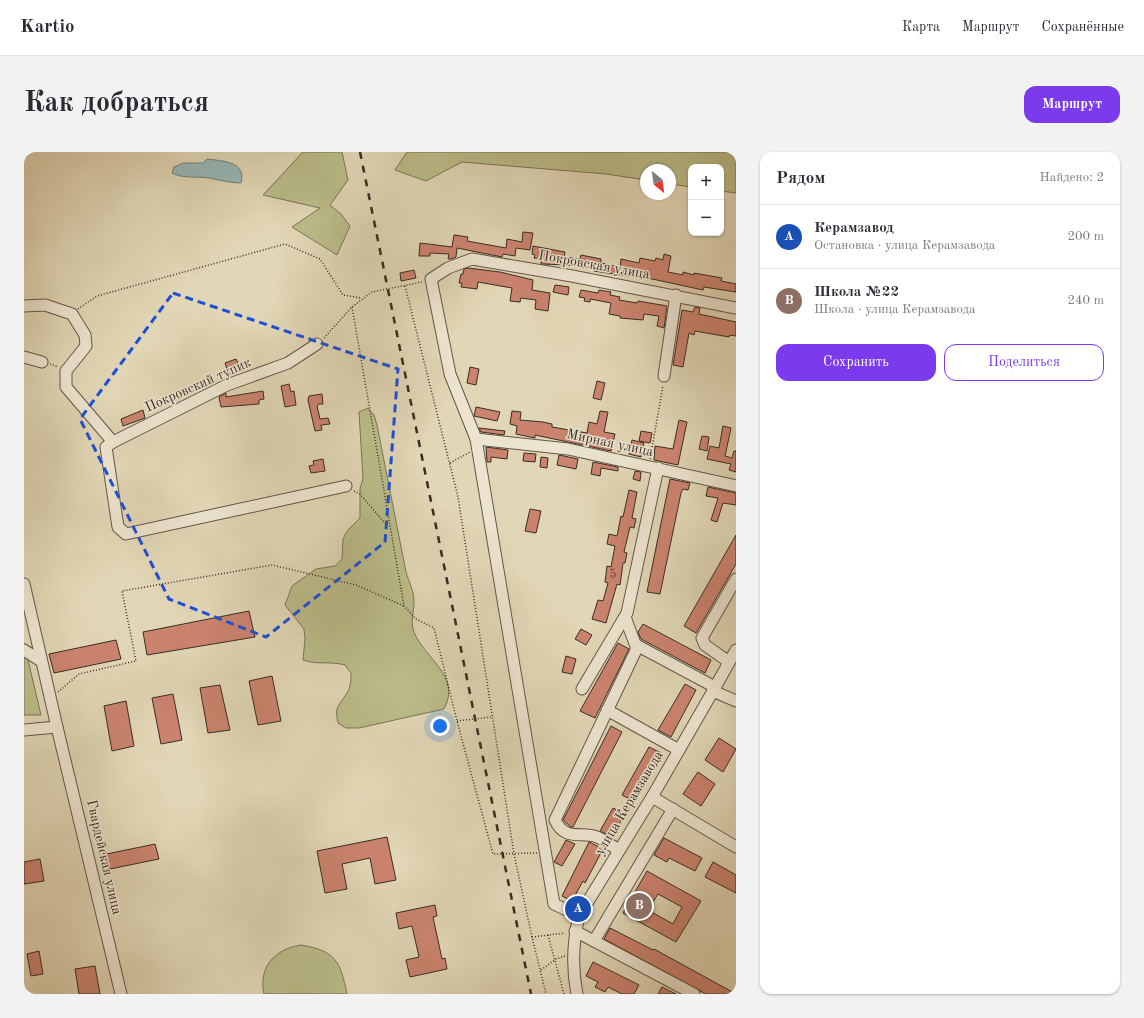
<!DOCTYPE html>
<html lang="ru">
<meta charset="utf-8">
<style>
:root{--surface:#fff;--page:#f2f2f3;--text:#2b2b33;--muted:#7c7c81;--line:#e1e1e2;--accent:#7c3aed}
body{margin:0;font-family:"Old Standard TT",serif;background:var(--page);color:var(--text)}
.controls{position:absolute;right:12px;top:12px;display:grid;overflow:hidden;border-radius:8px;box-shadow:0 1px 3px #0004}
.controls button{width:36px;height:36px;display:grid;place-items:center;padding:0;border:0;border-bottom:1px solid var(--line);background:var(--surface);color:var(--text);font:20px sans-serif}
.compass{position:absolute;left:616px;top:12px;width:36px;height:36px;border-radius:50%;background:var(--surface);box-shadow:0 1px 3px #0004;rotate:151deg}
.you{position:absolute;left:416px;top:574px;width:14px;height:14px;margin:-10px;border:3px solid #fff;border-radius:50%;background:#1a73e8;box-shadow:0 0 0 6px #1a73e833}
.badge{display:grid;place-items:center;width:26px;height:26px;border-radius:50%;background:var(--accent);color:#fff;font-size:13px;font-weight:700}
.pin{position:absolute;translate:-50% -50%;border:2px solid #fff;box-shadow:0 1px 4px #0006}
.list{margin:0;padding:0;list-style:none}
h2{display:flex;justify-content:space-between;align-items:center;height:52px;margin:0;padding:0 16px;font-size:17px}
h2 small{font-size:13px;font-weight:400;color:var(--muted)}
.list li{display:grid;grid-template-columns:26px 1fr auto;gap:12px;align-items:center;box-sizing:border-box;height:64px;padding:0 16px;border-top:1px solid var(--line)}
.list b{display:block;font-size:15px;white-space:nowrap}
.list p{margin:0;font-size:13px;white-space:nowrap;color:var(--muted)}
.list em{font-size:13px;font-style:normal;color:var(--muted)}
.actions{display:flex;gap:8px;padding:12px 16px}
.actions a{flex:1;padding:9px 0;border:1px solid var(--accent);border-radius:12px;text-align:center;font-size:14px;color:var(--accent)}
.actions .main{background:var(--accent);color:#fff}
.map{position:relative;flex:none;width:712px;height:842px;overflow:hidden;border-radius:12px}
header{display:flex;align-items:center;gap:24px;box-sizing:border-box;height:56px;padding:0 20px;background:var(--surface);border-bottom:1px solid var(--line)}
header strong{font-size:19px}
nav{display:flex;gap:22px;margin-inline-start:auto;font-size:14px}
.intro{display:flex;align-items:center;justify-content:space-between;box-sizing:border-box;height:96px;padding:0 24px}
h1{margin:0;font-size:28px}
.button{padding:10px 18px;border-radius:12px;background:var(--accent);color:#fff;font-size:14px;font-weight:700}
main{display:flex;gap:24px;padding:0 24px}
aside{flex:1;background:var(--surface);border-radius:12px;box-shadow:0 1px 3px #0004}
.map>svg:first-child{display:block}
.green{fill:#babc88;stroke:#7a7456}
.water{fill:#97b7b7;stroke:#717f7d}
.building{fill:#cb836e;stroke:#392c25;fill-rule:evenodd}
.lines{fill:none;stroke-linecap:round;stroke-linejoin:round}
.minor-casing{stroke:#635649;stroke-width:13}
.path{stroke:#392c25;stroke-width:1.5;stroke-dasharray:1 2;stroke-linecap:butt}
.minor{stroke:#ece4cf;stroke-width:11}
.rail{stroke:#392c25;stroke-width:2.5;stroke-dasharray:7 7;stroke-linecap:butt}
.marked{fill:none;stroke:#1d4ed8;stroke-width:3;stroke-dasharray:8 5;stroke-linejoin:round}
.labels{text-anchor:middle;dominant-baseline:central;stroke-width:3;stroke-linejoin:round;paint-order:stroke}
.number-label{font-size:12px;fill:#5e4237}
.street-label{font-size:14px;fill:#392c25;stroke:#ece4cf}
</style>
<header>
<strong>Kartio</strong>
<nav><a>Карта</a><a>Маршрут</a><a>Сохранённые</a></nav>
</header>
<div class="intro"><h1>Как добраться</h1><a class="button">Маршрут</a></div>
<main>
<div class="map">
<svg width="712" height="842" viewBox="0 0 712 842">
<rect width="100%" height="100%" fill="#e1d6b5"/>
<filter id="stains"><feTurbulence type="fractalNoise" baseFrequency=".005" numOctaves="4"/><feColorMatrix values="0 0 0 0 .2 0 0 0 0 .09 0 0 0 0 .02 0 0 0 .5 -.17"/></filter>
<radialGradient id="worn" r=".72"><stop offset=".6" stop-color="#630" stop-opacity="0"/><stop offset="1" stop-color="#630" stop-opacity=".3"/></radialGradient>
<!-- green -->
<g class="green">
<path d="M279,0H318L324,28L306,53L317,62L326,74L313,103L268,75L296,56L239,43Z"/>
<path d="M383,0H712V41L697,39V15H667V35L646,32V18H622V28L582,22L438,10L402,29L371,18Z"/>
<path d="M344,256L350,263L353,273L382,420C385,430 390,439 390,450C390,460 386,470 390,480C400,506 438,524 420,557L335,576H322L314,571C310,554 315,554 323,541C327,535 327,528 327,521L321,513C307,509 293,513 279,508L281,487L280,477L261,453L268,434L292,417L311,414L318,407L319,387L323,379L336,366V336L339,327L335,260Z"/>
<path d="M0,491L17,563H0Z"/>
<path d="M277,793C312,799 316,809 323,842H240C234,815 251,797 277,793Z"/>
</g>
<!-- water -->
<path class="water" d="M183,7C198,9 223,9 217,31C206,31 196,28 185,26C173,24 159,27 148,21L150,15L159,11H179Z"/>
<!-- building -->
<g class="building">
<path d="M499,80L509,81L506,98L492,96L491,104L479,102L478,105L433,96L432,105L427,107H424L425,102L406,101V104H395L396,91L428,95L430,83L444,85L443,89L482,96L483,87L498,90Z"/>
<path d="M509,94L541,100L540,105L556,107L557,103L577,107V111L596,115L597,107L615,111L616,106L631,109L632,106L639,108L640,102L647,104L644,120L659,123V120L670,123V121L698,126L697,129L712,132V140L680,135L679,138L619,125H611L570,119L571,117L544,113L517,112V107L510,106L511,103L508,102Z"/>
<path d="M444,116L476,120L509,128L508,138L526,141L524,159L511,157L512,148L497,146L496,150L486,149L488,136L454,130L453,137L437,135L438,131H435L437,122H439L440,117Z"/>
<path d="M390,118L392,126L377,129L376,121Z"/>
<path d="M531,133L545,135L544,143L529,140Z"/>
<path d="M557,138L574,141L575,138L587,140L586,143L596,145L595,148L613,151L614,149L643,154L640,176L633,174L635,164L620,162L619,168L596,166V164L585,162L587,151L566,147V150L560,149L561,146L555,145Z"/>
<path d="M671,155L676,156L675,162L712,170V184L706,183L705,185L671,179L670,183L665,181L659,215L649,213L658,158L669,160Z"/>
<path d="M212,207L217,218L205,223L201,211Z"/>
<path d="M446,215L455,217L452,233L443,231Z"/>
<path d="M573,229L581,231L577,248L569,246Z"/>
<path d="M265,232L267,240L270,239L272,253L261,255L257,234Z"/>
<path d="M239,239L240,247L235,248V252L197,255L195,245L202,241V245Z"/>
<path d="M298,242L299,252H295L293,254L296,267L304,266L306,272L297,273L298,278L291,279L284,248L285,244Z"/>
<path d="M452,255L476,260L473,269L450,264Z"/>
<path d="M119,258L121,266L99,274L97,267Z"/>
<path d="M488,259L497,260L496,268L519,270L528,272V275L563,281L565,270L573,272L576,259L584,260L580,280L591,282L587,299L511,283V286L492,282L493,274L486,272Z"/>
<path d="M655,268L663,270L654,313L630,308L631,294L649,297Z"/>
<path d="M699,274L707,276L701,304L708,306L710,299H712V320L705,318L707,312L683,307L686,294L695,296Z"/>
<path d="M455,276L481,279L480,283L457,280Z"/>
<path d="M617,279L628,281L626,291L615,289Z"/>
<path d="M678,284L685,285L683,299L675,297Z"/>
<path d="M608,288L620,291L617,305L605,302Z"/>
<path d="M462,295L484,298L483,307L467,305V310H463Z"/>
<path d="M500,301L512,302L511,310L499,309Z"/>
<path d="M535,303L554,307L552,317L533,313Z"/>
<path d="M517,305L524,306L523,316L516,315Z"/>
<path d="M299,307L301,319L287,321L285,314L290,313L289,309Z"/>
<path d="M569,310L594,315V319L577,316L576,324L567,322Z"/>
<path d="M611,319L617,320L616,329L609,327Z"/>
<path d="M646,327L666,331L664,338L659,337L657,341L636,442L623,440Z"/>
<path d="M684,335L712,341V353L699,351L693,370L687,368L694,346L682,344Z"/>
<path d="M605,338L613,340L608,366L612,367L610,376L606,375L600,400L603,401L601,411H599L596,433L593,432L582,471L568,467L574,448L579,449L584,431L581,430L583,414L587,415L591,394L583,392L585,382L593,384L597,364L599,365Z"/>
<path d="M506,357L517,359L512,381L501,379Z"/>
<path d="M712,383V412L672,481L660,474Z"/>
<path d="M225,459L231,485L123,503L119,480Z"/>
<path d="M619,472L687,508L681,521L617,487L614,480Z"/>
<path d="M557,477L568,483L562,493L551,487Z"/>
<path d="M92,488L97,507L30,521L25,502Z"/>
<path d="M594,491L605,497L571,566L556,559Z"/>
<path d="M542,504L552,507L548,522L538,520Z"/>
<path d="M248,524L257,569L234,573L225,529Z"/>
<path d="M661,532L672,538L647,585L634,578Z"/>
<path d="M196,533L206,578L184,581L176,536Z"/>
<path d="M149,542L158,588L137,592L128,546Z"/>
<path d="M102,549L110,594L88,599L80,554Z"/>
<path d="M587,574L598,580L549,675H547L539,668Z"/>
<path d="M695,586L712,597L699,620L681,608Z"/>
<path d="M625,595L637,601L609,649L598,643Z"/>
<path d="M674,620L691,632L677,654L659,642Z"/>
<path d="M589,656L601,662L588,685L576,679Z"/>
<path d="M363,685L372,728L351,732L346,706L318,712L323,737L301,741L293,699Z"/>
<path d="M640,686L678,706L671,719L645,706L643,710L630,703Z"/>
<path d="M542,688L551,692L538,714L530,710Z"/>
<path d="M565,690L579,697L561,731L559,729L548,749L538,744Z"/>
<path d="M131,692L135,707L81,718L78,703Z"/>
<path d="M16,707L20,729L0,732V710Z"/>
<path d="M689,710L712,723V741L681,725Z"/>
<path d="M623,719L677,749L652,790L599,761ZM634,742L658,755L649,772L624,758Z"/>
<path d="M411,753L413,764L409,765L418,807L421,806L423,817L386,825L382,808L395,805L388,774L375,777L372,761Z"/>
<path d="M586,776L629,798L630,797L712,842H682L580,787Z"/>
<path d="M15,799L19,822L7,824L3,802Z"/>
<path d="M569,810L615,833L610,842H598L584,835L581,840L571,835L574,830L562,824Z"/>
<path d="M71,814L76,842H55L51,817Z"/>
<path d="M638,835L652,842H634Z"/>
</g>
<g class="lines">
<!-- minor casing -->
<g class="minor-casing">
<g id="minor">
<path d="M0,154L21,153L48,162L61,183L62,194L42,219V235L89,290"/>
<path d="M293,192L264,211L203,233L89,290L82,295L94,375L102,382L322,334"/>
<path d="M0,205L18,210"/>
<path d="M640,224L652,143"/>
<path d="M452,287L544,297L712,334"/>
<path d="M0,432L33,575L0,578"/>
<path d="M601,465L613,497"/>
<path d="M0,498L17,509"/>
<path d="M705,510L681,493L678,486L712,427"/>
<path d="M558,537L603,461L634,316"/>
<path d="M689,539L712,498"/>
<path d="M583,558L655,598"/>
<path d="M33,575L97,842"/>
<path d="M628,645L712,695"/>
<path d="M595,698C588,694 580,688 573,685C558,679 541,690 531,668L614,494L691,535"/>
<path d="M555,764L530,752L452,287L426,222L407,127L424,116L448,107L548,124L712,156"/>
<path d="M551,779L670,842"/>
<path d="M570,789L649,657"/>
<path d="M553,842C548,817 549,789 555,764L628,645L689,539L712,549"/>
</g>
</g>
<!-- path -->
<g class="path">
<path d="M381,134L434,345L490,702L508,785L522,842"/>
<path d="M328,155L380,454L392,467L410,476L433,569L469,702L513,701"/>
<path d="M54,157L73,144L261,92L296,107L319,143L338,146"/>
<path d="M300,186L328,155L348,140L398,130"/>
<path d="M26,212L34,215"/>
<path d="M626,307L639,234"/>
<path d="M426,311L446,300"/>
<path d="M330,339L336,342L359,369H365"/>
<path d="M34,540L55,522L112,509L98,439L248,413L332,433L380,454"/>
<path d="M433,569L468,565"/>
<path d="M524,783L540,842"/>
<path d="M508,785L541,781"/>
<path d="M517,818L532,807L541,804"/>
</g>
<!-- minor -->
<use href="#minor" class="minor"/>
<!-- rail -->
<path class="rail" d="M336,0L507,842"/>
</g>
<!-- marked area -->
<path class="marked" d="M149,141L374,217L361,390L242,485L145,447L56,267Z"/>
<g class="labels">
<!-- number labels -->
<g class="number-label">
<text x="589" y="423">5</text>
</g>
<!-- street labels -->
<g class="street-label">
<text transform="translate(570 113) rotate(10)">Покровская улица</text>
<text transform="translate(174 233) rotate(-24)">Покровский тупик</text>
<text transform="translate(586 291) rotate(12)">Мирная улица</text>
<text transform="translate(605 651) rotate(-59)">улица Керамзавода</text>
<text transform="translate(80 705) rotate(77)">Гвардейская улица</text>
</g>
</g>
<rect width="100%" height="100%" filter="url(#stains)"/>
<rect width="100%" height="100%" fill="url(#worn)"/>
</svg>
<div class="controls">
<button>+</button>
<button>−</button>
</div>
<svg class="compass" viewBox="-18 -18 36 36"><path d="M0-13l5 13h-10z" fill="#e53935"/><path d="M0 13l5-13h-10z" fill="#7c7c81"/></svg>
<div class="you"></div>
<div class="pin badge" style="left:554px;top:757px;background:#1a4fb4">A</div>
<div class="pin badge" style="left:615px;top:754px;background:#8d6e63">B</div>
</div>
<aside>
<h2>Рядом<small>Найдено: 2</small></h2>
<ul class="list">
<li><span class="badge" style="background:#1a4fb4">A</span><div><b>Керамзавод</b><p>Остановка · улица Керамзавода</p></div><em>200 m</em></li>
<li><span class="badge" style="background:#8d6e63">B</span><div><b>Школа №22</b><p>Школа · улица Керамзавода</p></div><em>240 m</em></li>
</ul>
<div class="actions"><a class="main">Сохранить</a><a>Поделиться</a></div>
</aside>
</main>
